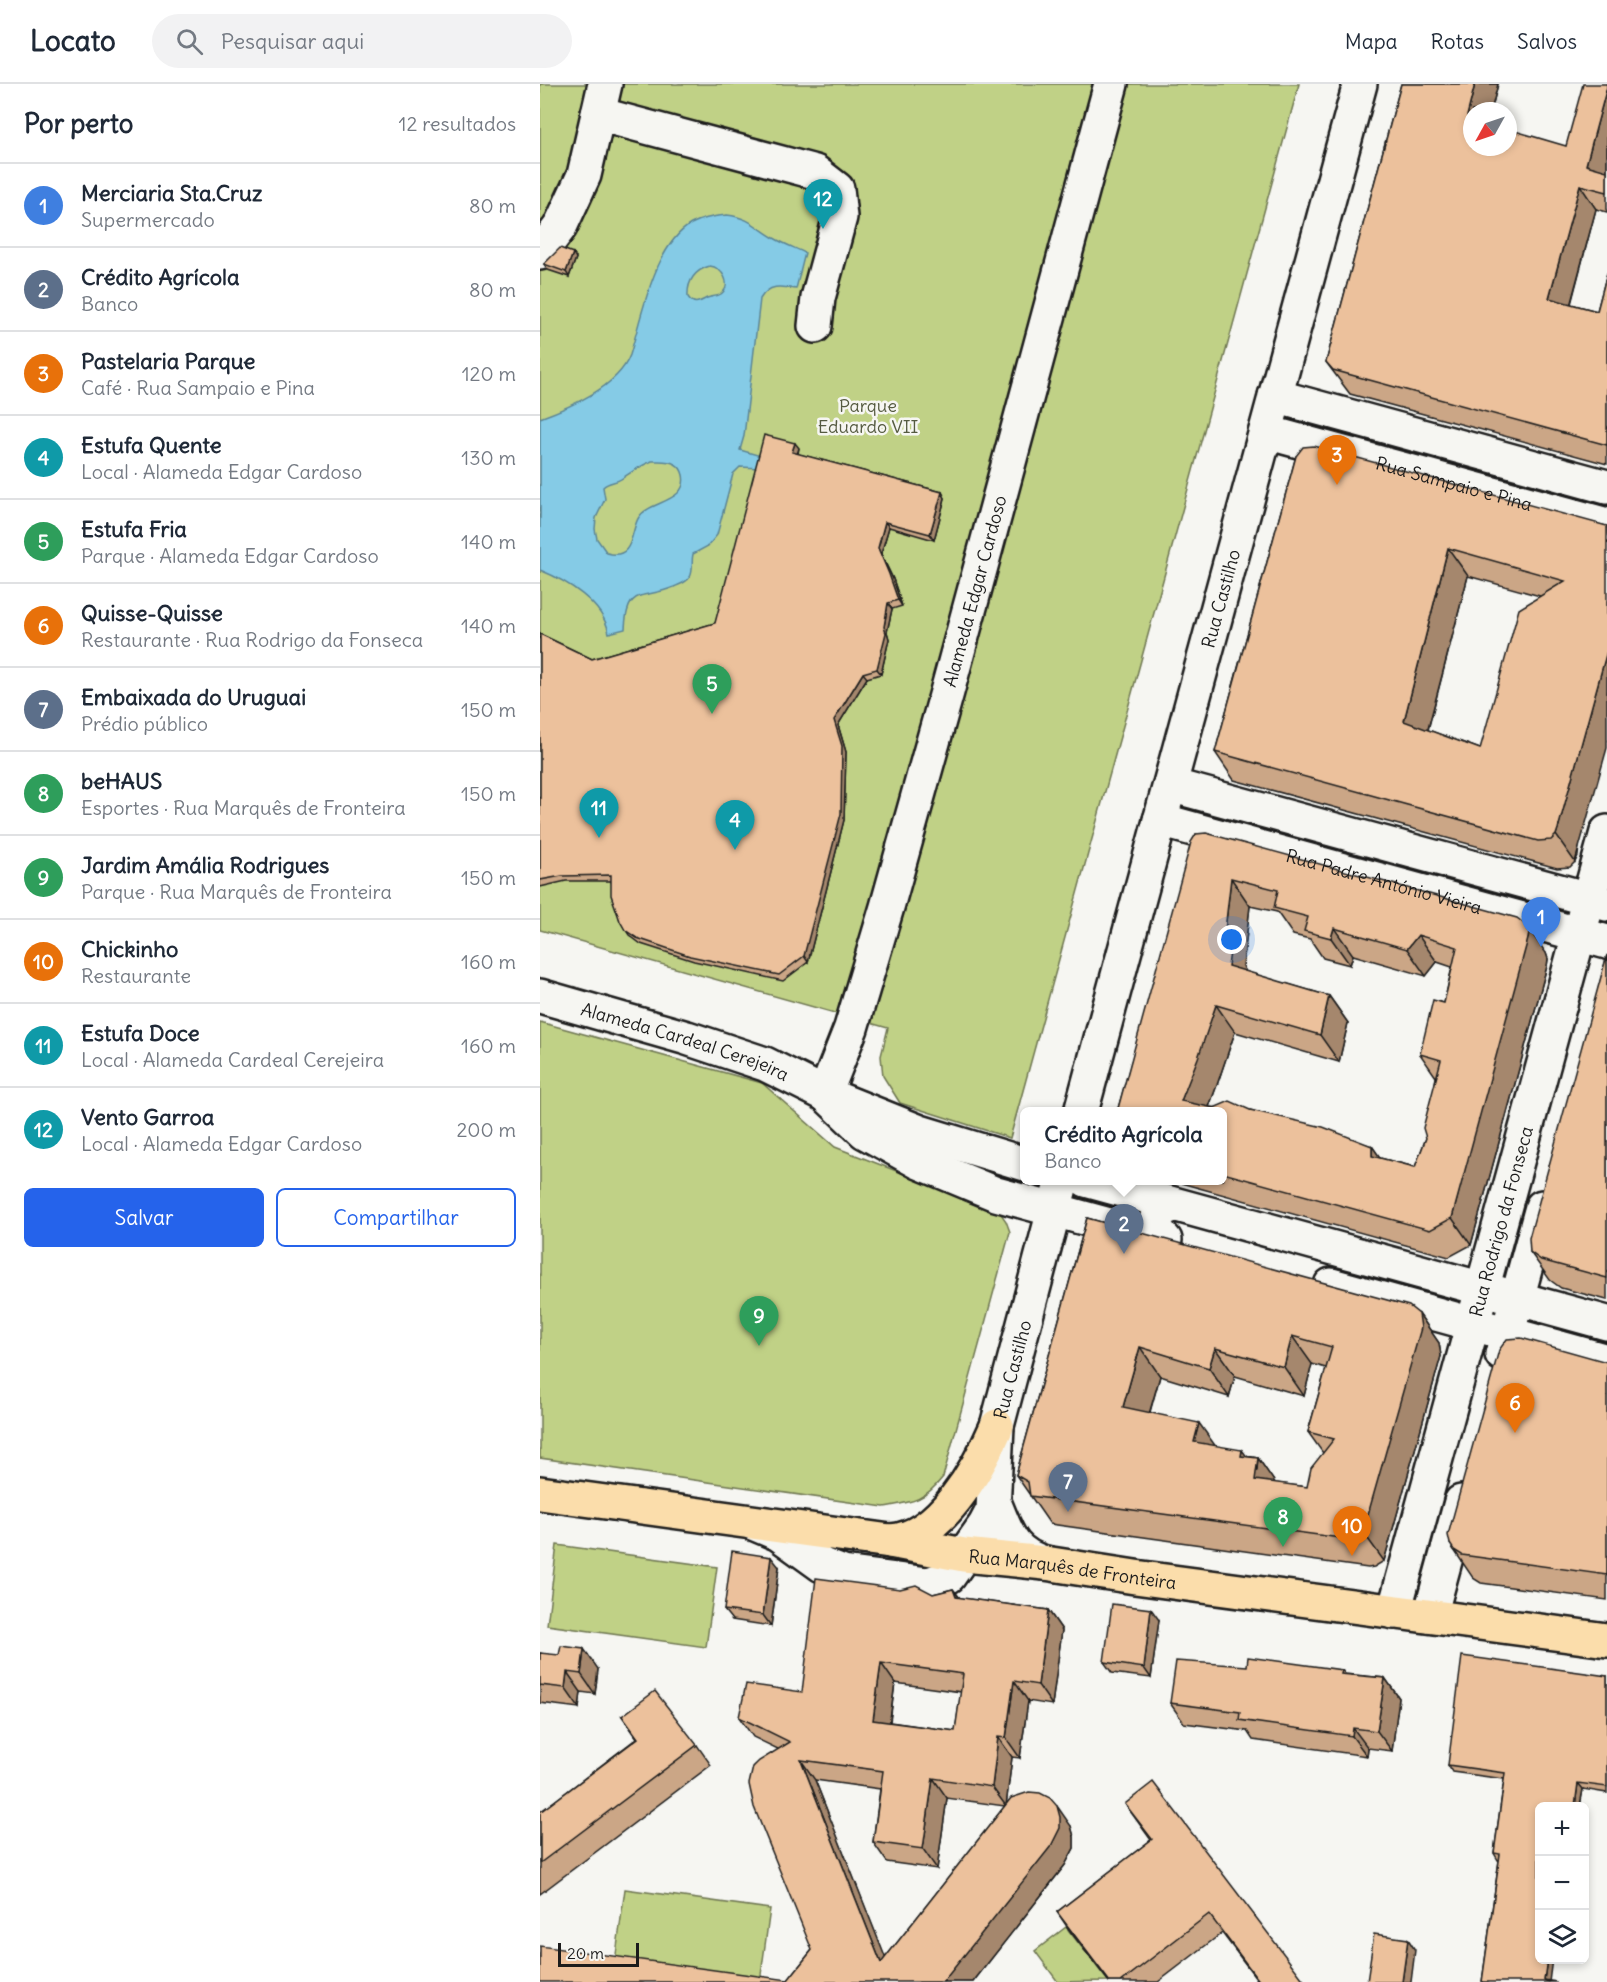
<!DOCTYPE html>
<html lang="pt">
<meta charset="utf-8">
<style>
:root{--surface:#fff;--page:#f2f2f3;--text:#1f2937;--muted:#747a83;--line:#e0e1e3;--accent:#2563eb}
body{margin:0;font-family:Delius,sans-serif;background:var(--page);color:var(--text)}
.controls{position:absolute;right:18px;bottom:18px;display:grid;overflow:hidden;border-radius:9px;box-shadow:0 3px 9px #0003}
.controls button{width:54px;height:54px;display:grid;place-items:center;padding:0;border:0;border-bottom:2px solid var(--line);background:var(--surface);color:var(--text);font:30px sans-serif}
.compass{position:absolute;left:923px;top:18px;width:54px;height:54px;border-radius:50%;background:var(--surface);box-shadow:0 3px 9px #0003;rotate:230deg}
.scale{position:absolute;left:18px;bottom:15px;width:81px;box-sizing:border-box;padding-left:6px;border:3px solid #1c1c1c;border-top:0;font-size:16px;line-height:21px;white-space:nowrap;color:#1c1c1c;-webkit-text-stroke:4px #f6f6f2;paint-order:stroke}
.you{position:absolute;left:692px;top:856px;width:21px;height:21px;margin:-15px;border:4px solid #fff;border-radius:50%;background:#1a73e8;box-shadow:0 0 0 9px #1a73e833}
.badge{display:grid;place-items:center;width:39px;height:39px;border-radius:50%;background:var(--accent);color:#fff;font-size:20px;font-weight:700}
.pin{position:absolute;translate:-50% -50px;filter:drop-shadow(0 2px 3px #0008)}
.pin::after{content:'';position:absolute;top:32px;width:21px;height:18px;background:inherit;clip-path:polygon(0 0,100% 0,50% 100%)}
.popup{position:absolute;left:480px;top:1023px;width:207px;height:78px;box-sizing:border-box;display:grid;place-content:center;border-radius:9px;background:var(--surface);filter:drop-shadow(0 2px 4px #0005);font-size:20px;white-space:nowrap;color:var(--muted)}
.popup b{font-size:22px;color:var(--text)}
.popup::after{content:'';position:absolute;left:50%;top:100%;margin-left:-12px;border:12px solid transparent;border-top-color:var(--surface)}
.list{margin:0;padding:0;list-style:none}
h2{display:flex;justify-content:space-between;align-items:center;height:78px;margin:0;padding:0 24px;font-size:26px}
h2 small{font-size:20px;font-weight:400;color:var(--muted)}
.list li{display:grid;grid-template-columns:39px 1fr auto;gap:18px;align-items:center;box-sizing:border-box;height:84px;padding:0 24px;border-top:2px solid var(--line)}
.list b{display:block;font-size:22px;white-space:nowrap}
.list p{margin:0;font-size:20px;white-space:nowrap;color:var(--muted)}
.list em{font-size:20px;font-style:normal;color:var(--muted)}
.actions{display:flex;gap:12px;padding:18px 24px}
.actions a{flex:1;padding:14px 0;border:2px solid var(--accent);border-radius:9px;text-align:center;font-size:21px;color:var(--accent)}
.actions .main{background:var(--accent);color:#fff}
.icon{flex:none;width:33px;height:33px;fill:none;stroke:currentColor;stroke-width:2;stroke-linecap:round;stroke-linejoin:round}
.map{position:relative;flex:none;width:1067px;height:1898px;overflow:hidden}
header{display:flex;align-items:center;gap:36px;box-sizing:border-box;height:84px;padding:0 30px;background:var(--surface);border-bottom:2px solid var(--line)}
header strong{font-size:28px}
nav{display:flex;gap:33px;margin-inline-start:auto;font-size:21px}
.search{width:420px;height:54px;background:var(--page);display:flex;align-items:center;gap:15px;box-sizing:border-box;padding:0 21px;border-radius:33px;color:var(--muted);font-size:22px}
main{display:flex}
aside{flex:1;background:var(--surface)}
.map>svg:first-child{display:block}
.green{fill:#c0d186;stroke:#6e7651;stroke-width:1.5}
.water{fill:#85cbe6;stroke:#5b8595;stroke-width:1.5;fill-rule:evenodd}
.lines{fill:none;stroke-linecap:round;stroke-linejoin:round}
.minor-casing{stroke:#1c1c1c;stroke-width:38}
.major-casing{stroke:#1c1c1c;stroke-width:38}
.minor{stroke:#f6f6f2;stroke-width:33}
.major{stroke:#fbddab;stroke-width:33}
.wall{fill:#cba686;stroke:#1c1c1c;stroke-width:1.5;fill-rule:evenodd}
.shaded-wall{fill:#a5876d;stroke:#1c1c1c;stroke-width:1.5}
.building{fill:#ecc19c;stroke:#1c1c1c;stroke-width:1.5;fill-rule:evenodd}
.labels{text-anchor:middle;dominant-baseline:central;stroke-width:5;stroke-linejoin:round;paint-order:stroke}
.park-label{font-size:18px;fill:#555b41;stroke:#f6f6f2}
.street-label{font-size:18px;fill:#1c1c1c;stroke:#f6f6f2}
</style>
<header>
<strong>Locato</strong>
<div class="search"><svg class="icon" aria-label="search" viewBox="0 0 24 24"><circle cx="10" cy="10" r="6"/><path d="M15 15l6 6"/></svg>Pesquisar aqui</div>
<nav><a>Mapa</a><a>Rotas</a><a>Salvos</a></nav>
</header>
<main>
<aside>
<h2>Por perto<small>12 resultados</small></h2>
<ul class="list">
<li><span class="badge" style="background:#3f7fe0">1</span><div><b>Merciaria Sta.Cruz</b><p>Supermercado</p></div><em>80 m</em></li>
<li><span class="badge" style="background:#5c6f8a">2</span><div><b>Crédito Agrícola</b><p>Banco</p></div><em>80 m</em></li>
<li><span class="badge" style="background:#e8710a">3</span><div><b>Pastelaria Parque</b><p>Café · Rua Sampaio e Pina</p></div><em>120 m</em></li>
<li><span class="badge" style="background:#0f9aa8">4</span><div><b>Estufa Quente</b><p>Local · Alameda Edgar Cardoso</p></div><em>130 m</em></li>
<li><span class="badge" style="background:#2e9e5b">5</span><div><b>Estufa Fria</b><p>Parque · Alameda Edgar Cardoso</p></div><em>140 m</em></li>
<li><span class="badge" style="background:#e8710a">6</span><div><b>Quisse-Quisse</b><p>Restaurante · Rua Rodrigo da Fonseca</p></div><em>140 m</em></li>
<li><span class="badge" style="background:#5c6f8a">7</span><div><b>Embaixada do Uruguai</b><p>Prédio público</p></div><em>150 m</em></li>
<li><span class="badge" style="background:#2e9e5b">8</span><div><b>beHAUS</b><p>Esportes · Rua Marquês de Fronteira</p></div><em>150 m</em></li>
<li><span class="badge" style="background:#2e9e5b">9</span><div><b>Jardim Amália Rodrigues</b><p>Parque · Rua Marquês de Fronteira</p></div><em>150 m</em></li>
<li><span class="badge" style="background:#e8710a">10</span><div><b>Chickinho</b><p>Restaurante</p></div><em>160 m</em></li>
<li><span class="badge" style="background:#0f9aa8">11</span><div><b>Estufa Doce</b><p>Local · Alameda Cardeal Cerejeira</p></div><em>160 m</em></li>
<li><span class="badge" style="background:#0f9aa8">12</span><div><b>Vento Garroa</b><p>Local · Alameda Edgar Cardoso</p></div><em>200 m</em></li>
</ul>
<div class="actions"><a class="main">Salvar</a><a>Compartilhar</a></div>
</aside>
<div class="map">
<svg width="1067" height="1898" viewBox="0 0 1067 1898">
<rect width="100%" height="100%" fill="#f6f6f2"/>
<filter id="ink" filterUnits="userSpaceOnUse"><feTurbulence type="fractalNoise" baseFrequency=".0167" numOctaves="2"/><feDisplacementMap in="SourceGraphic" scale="12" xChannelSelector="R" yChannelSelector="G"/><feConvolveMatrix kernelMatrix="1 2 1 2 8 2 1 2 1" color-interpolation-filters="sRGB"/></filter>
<g filter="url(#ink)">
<!-- green -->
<g class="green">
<path d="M0,0H759L470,1054L360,1019L343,992L341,972L348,944L0,846Z"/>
<path d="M0,938L222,999L295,1063L459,1127L466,1137L470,1148L403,1393C384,1417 373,1418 344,1423L0,1374Z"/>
<path d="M17,1461L177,1483L166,1563L7,1541Z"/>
<path d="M85,1805L230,1825L220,1898L75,1878Z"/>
<path d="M526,1843L568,1897L518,1898L495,1867Z"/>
</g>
<!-- water -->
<path class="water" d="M187,131C211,134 215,143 234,154C244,160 255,164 265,169L256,205C240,202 229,200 220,215L204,352L200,366L221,372V384L200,383L193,390L177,451L168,462L153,470C151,478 154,486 150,493C146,499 140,500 134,503C104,516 87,501 85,545L69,549C63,519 27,497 0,486V334C30,323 78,303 90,271C102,232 114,162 151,140C162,134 175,132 187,131ZM170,182C182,183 193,201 181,210C177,213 172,212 167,214C159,218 154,222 148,213C147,197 155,186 170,182ZM112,377C120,377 129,376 135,380C139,382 142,387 143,391C149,418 109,417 99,433C90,446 95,477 67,469L57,455L55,445L56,434L65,415L63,403C69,397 75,399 81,395C93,387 98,383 112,377Z"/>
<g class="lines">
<!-- minor casing -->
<g class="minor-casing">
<g id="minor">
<path d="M58,30L275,88L297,105L300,133L278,214L275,242"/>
<path d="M0,169L20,143L44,91L65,0"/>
<path d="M735,312L1067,403"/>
<path id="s1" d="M726,348L1067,441"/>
<path d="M630,701L1067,820"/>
<path id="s2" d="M620,736L1067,858"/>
<path id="s3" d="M0,912L147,954L225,980L285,1010L380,1048L485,1080"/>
<path id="s4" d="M285,1010L311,944L347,823L407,608L571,0"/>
<path d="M285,1010L325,1048L379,1078L456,1110L591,1147"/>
<path id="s5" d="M541,1028L820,0"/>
<path d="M546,1096L1067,1239"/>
<path d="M625,1156C610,1141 614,1125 635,1121"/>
<path d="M791,1201L1067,1277"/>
<path d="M962,1270L1002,1123"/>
<path d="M454,1418C467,1448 470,1469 505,1479"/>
<path id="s6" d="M213,1439L239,1450L282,1481L303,1489L388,1500L404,1495L409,1492L445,1441L453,1426L457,1342L522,1096"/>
<path id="s7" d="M854,1528L1067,748"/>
<path d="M890,1532L921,1418"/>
</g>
</g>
<!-- major casing -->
<g class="major-casing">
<g id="major">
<path id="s8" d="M0,1409L350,1457L424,1471L505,1479L595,1493L1067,1556"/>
<path d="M350,1457C400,1455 439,1384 457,1342"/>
</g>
</g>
<!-- minor -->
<use href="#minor" class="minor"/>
<!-- major -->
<use href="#major" class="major"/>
</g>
<!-- wall -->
<g class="wall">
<path d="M861,0H958L951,27H932V63L1026,62L1067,0V128L1056,125L1031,220L1057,227L1067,189V380L810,310L786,278Z"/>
<path d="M33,169L36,174L29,193L8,186L4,180Z"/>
<path d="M259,364L258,370L402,408L405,414L394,456L349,443L341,470L353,495L362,522L352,525L347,548L349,555L341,590L327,594L298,641L306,668L304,736L268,878L243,897L154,877L101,860L89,851L80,837L71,797H26L0,803V550L52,575L175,539Z"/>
<path d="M756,372L1067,442L1038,772L1035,778L1030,783L1017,784L694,696L675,668ZM928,492L1000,512L940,665L888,646Z"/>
<path d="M656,750L1006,869L1008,875L1007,882L931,1161L909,1173L630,1096H683V1028H577ZM710,822L737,828L753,851L770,855L783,874L810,881L813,871L886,892L897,878L912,883L904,919L880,970L896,993L886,1054L875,1083L840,1074L832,1062L710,1026L669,1023L677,1001L695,948L799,978L808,939L789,912L706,888L703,882Z"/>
<path d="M1067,871V1216L1021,1204L1010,1196L990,1168Z"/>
<path d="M547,1134L879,1230L899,1259L901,1272L844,1477L834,1483L828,1484L510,1440L476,1391ZM772,1280L786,1284L768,1348L783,1369L767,1403L735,1399L718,1374L707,1372L675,1362L610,1328L620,1292L689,1313L695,1292L764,1312Z"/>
<path d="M1067,1278V1516L941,1499L933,1494L910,1460Z"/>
<path d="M239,1483L231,1542L192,1536L184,1526Z"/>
<path d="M413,1505L420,1514L508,1526L522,1546L512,1621L488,1617L480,1674L472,1673L466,1721L531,1742L534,1753V1764L525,1781L433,1898L248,1896L272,1866L238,1665L213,1653L199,1633L262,1608L393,1510ZM355,1599L421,1608L415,1647L350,1638ZM275,1696L340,1705L333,1758L347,1778L397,1785L407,1714L465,1722L345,1874Z"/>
<path d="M619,1536L611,1594L572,1589L564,1578Z"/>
<path d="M0,1569L58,1585L55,1610L41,1608L39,1624L0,1619Z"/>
<path d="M707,1582L802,1586L805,1590L845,1594L859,1614L852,1667L828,1664L827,1672L713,1656L707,1647L644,1639L630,1619Z"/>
<path d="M1067,1592V1709L1043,1705L1040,1722H999L942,1898L959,1776H958L954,1769L964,1695L912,1688L908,1681Z"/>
<path d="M82,1632L157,1661L171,1681L0,1810V1728L97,1654Z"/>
<path d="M585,1720L765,1898H719L682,1849L618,1898H569L530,1847L517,1828L611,1756Z"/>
</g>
<!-- shaded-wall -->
<g class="shaded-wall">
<path d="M935,0H958L951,27H932V39L927,32Z"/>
<path d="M1067,3V88L1046,81Z"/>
<path d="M1040,101L1056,125L1026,237L1009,214Z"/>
<path d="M33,169L36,174L29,193L26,188Z"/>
<path d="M255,359L259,364L256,374L252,368Z"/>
<path d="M402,408L405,414L394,456L390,450Z"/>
<path d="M345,438L349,443L341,470L353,495L362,522L358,516L338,464Z"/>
<path d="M908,464L928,492L883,664L864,637Z"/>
<path d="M348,519L352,525L347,548L349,555L341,590L337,585Z"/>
<path d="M1067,567V664L1035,778L1016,751Z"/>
<path d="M323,589L327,594L298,641L306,668L304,736L268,878L264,872L294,636Z"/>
<path d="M691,794L710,822L703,882L709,895L688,882L684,855Z"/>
<path d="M987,842L1006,869L1008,875L1007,882L931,1161L912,1134Z"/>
<path d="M794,844L813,871L810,881L791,854Z"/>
<path d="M878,851L897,878L886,892L867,865Z"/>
<path d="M789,912L808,939L799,978L780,951Z"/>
<path d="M676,921L695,948L677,1001L667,1028L641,1017Z"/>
<path d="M832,1062L851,1089L832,1072Z"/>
<path d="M879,1230L899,1259L901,1272L844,1477L823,1448Z"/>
<path d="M752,1252L772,1280L764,1312L744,1283Z"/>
<path d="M600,1263L620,1292L603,1351L583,1323Z"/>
<path d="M675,1264L695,1292L689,1313L669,1284Z"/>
<path d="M659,1339L679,1367L654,1358Z"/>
<path d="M702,1366L717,1386L718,1374L738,1403L715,1396L701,1372Z"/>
<path d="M231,1473L239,1483L231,1542L223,1531Z"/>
<path d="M413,1505L427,1524L416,1513Z"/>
<path d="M611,1525L619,1536L611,1594L604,1584Z"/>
<path d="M508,1526L522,1546L512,1621L498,1601Z"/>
<path d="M44,1565L58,1585L55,1610L41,1590Z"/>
<path d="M341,1579L355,1599L347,1656L333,1636Z"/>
<path d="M27,1588L41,1608L39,1624L25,1604Z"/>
<path d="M845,1594L859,1614L852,1667L837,1647Z"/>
<path d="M474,1597L488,1617L480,1674L466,1654Z"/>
<path d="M813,1644L828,1664L827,1672L812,1652Z"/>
<path d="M458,1653L472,1673L466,1722L452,1703Z"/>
<path d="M261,1676L275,1696L355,1898L341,1879Z"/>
<path d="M393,1694L407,1714L397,1785L383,1765Z"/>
<path d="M1038,1699L1043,1705L1040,1722H1035Z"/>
<path d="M517,1722L531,1742L534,1753V1764L525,1781L433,1898H403Z"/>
<path d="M868,1855L875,1866L871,1898H862Z"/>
<path d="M1007,1875H1012L1009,1898L1004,1896Z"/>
</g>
<!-- building -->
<g class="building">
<path d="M861,0H935L927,32L932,34V63H968V45L1026,62L1043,0H1067V3L1046,81L1067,87V108L1040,101L1009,214L1057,227L1067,189V361L793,286L786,278Z"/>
<path d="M20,164L33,169L26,188L4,180Z"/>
<path d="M224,351L255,359L252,368L402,408L390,450L345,438L338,464L349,490L358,516L348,519L344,543L346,549L337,585L323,589L294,636L302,662L301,730L264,872L239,891L150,872L97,854L85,846L80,837L71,811V791L22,792L0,796V550L52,575L175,539Z"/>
<path d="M774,362L1067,442V567L1018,745L1016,751L1011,756L998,757L675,668L756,372L763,363ZM908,464L1025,497L979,525L940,665L864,637Z"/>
<path d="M666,749L977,834L987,842L989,848L988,855L912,1134L890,1146L683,1089V1028H577L651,758L656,750ZM691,794L738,806L734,824L768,833L764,847L791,854L794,844L867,865L878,851L917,863L904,919L893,916L880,970L901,976L883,1044L886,1054L875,1083L832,1072V1062L783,1043L710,1026L690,1017L674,1024L641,1017L658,974L676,921L780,951L789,912L688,882L690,868L684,855Z"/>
<path d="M1067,871V1194L1001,1176L990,1168L989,1154Z"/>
<path d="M547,1134L869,1222L879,1230L881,1244L823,1448L814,1455H808L490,1412L488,1398L476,1391ZM752,1252L792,1263L768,1348L794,1355L771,1384L767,1403L715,1396L718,1374L701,1372L702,1366L654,1358L659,1339L583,1323L600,1263L669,1284L675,1264L744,1283Z"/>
<path d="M981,1254L1067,1278V1491L922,1471L914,1466L910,1460L908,1451L959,1266L967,1255Z"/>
<path d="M192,1467L231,1473L223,1531L184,1526Z"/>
<path d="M276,1494L360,1505L376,1501L393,1510L413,1505L416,1513L508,1526L498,1601L474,1597L466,1654L458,1653L452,1703L393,1694L383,1765L333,1758L343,1687L261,1676L341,1879L471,1714L489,1708L500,1709L510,1714L517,1722L520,1733V1744L511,1762L403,1898H0V1862L248,1896L272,1866L214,1723L209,1700L213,1683L219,1677L250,1658L199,1633L206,1600L262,1608ZM341,1579L423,1590L415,1647L333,1636Z"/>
<path d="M572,1520L611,1525L604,1584L564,1578Z"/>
<path d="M21,1562L44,1565L41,1590L27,1588L25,1604L0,1601V1569L19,1571Z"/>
<path d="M922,1572L1067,1592V1703L1038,1699L1035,1722H999V1875H1007L1004,1896L1017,1898H942L960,1770L954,1769L965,1689L908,1681Z"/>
<path d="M708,1573L802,1586L801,1590L845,1594L837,1647L813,1644L812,1652L699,1636L700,1628L630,1619L636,1577L707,1582Z"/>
<path d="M115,1607L157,1661L0,1779V1728L98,1654L82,1632Z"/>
<path d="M613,1698L765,1898H720L669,1830L581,1898H570L517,1828L612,1755L585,1720Z"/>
<path d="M834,1850L868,1855L862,1898H827Z"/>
</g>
</g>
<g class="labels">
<!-- park labels -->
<g class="park-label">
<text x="328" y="321">Parque<tspan x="328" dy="21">Eduardo VII</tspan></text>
</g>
<!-- street labels -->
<g class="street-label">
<text stroke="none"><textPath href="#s1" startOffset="195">Rua Sampaio e Pina</textPath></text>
<text stroke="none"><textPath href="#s4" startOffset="525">Alameda Edgar Cardoso</textPath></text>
<text stroke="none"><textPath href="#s5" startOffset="532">Rua Castilho</textPath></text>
<text stroke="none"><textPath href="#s2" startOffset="232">Rua Padre António Vieira</textPath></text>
<text stroke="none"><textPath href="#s3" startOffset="152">Alameda Cardeal Cerejeira</textPath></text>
<text stroke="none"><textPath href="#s7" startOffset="405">Rua Rodrigo da Fonseca</textPath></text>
<text stroke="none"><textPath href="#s6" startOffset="434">Rua Castilho</textPath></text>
<text stroke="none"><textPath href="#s8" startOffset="538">Rua Marquês de Fronteira</textPath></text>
</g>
</g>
</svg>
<div class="controls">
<button>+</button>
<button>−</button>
<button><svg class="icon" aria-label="layers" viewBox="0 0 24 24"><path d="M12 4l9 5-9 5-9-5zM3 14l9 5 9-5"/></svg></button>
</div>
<svg class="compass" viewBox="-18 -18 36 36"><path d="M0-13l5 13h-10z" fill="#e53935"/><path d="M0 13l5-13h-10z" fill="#747a83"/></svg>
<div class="scale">20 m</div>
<div class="you"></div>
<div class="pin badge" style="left:1001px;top:863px;background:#3f7fe0">1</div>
<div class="pin badge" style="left:584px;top:1170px;background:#5c6f8a">2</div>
<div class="popup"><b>Crédito Agrícola</b>Banco</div>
<div class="pin badge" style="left:797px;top:401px;background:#e8710a">3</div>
<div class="pin badge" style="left:195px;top:766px;background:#0f9aa8">4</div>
<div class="pin badge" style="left:172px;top:630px;background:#2e9e5b">5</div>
<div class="pin badge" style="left:975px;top:1349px;background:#e8710a">6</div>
<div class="pin badge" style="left:528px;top:1428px;background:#5c6f8a">7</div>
<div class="pin badge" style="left:743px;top:1463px;background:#2e9e5b">8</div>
<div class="pin badge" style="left:219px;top:1262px;background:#2e9e5b">9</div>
<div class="pin badge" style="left:812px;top:1472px;background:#e8710a">10</div>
<div class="pin badge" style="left:59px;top:754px;background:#0f9aa8">11</div>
<div class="pin badge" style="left:283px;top:145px;background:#0f9aa8">12</div>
</div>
</main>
